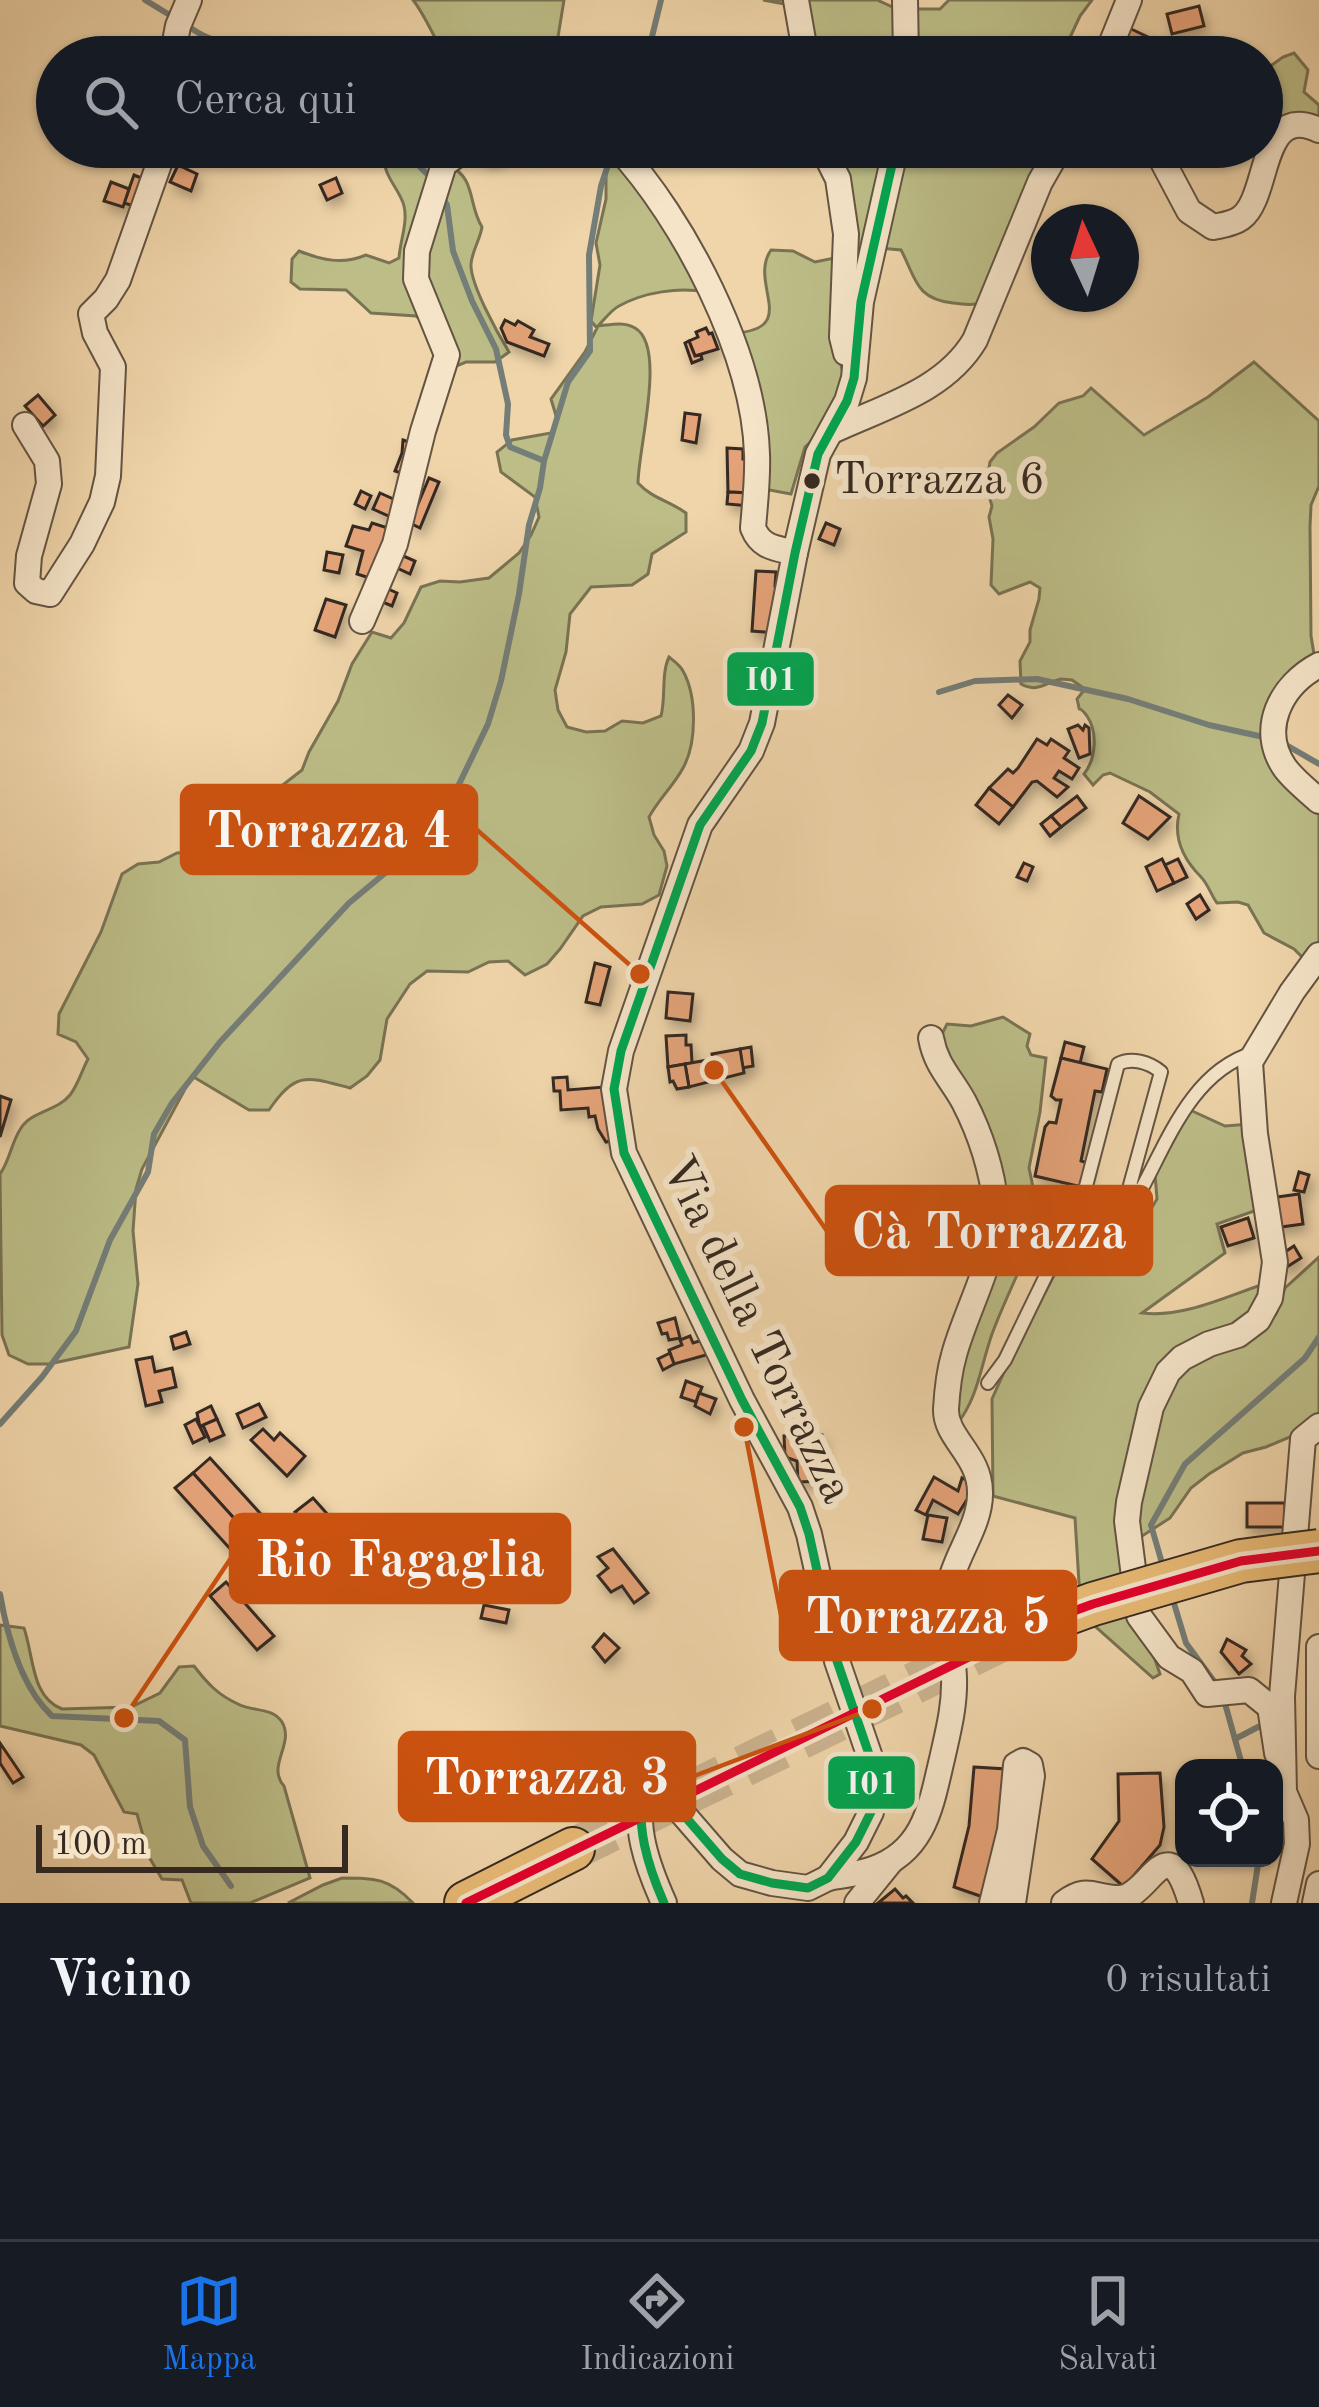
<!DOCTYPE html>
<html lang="it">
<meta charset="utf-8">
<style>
:root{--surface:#171b24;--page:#242831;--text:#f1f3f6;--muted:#9ea1a6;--line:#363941;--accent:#1a73e8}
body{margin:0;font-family:"Old Standard TT",serif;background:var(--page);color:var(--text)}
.controls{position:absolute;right:36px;bottom:36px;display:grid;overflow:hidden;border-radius:24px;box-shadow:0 3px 9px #0004}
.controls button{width:108px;height:108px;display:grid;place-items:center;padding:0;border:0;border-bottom:3px solid var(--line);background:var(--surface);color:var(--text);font:60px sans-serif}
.compass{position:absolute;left:1031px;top:204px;width:108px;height:108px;border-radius:50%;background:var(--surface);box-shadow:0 3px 9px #0004;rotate:356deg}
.scale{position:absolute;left:36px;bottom:30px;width:312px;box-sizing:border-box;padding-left:12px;border:6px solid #362921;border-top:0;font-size:33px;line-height:42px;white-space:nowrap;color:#362921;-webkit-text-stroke:9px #f5e4c8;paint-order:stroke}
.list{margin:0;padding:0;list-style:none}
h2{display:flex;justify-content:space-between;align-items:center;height:156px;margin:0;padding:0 48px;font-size:51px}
h2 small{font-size:39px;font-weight:400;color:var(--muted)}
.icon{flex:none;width:66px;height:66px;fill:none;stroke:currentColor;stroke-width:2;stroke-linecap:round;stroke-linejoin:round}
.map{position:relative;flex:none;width:1319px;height:1903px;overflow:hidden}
.search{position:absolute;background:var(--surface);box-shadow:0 3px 9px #0004;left:36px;right:36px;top:36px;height:132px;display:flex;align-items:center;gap:30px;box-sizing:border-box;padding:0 42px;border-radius:66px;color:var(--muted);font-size:45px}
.sheet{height:336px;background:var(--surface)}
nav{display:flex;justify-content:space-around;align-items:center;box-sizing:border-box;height:168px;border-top:3px solid var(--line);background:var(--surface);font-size:33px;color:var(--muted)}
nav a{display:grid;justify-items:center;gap:6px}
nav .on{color:var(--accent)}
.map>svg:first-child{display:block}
.green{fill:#bcbd87;stroke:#797354;stroke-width:3}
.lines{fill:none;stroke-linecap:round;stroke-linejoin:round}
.stream{stroke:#747e79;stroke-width:6}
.building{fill:#e3a278;stroke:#362921;stroke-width:3;filter:url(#shadow)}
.highway-tunnel{stroke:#cbb38f;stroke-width:42;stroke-dasharray:42 21;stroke-linecap:butt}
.lane-casing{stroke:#645443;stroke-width:16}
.street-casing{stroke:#645443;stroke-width:28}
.highway-casing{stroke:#362921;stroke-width:46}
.lane{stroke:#f5e4c8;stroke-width:12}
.street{stroke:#f5e4c8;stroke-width:24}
.highway{stroke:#e8ba75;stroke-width:42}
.highway-bridge-casing{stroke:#362921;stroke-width:46;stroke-linecap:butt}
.highway-bridge{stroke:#e8ba75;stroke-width:42}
.bus-1-casing{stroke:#f5e4c8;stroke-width:18}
.bus-2-casing{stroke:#f5e4c8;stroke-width:18}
.bus-1{stroke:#00a651;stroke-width:9}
.bus-2{stroke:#e4002b;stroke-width:9}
.bus-dot{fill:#362921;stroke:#f5e4c8;stroke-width:4.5}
.labels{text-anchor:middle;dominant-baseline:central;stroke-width:12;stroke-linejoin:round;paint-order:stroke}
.bus-label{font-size:45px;fill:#362921;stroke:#f5e4c8;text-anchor:start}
.street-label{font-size:48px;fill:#362921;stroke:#f5e4c8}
.leader{fill:none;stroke:#cd520f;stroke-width:4.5}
.callout-dot{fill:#cd520f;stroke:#f5e4c8;stroke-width:4.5}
.callout{fill:#cd520f;stroke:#cd520f;stroke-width:4.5}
.callout-label{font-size:51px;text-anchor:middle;font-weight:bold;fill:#fff}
.line-badge{stroke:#f5e4c8;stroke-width:4.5}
.badge-label{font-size:33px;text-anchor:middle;font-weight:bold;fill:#fff}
</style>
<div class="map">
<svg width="1319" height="1903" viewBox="0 0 1319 1903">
<defs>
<filter id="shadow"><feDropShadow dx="4" dy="7" stdDeviation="6" flood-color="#0004"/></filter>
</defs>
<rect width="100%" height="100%" fill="#f0d5aa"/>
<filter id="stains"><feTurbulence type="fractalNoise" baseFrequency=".00167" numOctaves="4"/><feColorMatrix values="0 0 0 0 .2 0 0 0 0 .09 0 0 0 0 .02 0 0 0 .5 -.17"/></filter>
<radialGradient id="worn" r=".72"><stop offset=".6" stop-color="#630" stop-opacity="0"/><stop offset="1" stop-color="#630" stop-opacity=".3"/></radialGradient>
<!-- green -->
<g class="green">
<path d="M413,0H564L558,37L543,57H445C435,39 425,15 413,0Z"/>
<path d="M763,0H877L897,9H940L949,0H1092L1080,16L1066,46L1069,57H815L806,8Z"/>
<path d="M1294,53L1308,70L1304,92L1319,105V121L1262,142V72L1283,57Z"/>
<path d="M402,147L439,158L427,211L426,325L416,316L371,313L346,290L300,289L291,282L292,259L299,251C322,260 342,265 366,255L389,263L399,258C400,241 408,223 404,206C399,184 365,161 402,147Z"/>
<path d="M831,147H1055L982,303C971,306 964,304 953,303C915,299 916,278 901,250L879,248L851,307Z"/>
<path d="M611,149L617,154L706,292C679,287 644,292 619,306C611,310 605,319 598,326C610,325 623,321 635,328C667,346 638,449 638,483C653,499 668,500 686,513V532L652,554L648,574L632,585L591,587L570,614L566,652L555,690L558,710L567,727L586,732L605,731L622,721L643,723L661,716C666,697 661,674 669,657C674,661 680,665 683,671C697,696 697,743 683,768C674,785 659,799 649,817L654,835L664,851L667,866L659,895L642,904L601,907L583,916L560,949L547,964L525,975L508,961L489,962L468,972L427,971L410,984L387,1019L380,1060L367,1076L350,1088C308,1077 296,1070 269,1110H249L192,1076L142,1169L136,1189L133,1231L138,1284L129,1347L49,1364H28L9,1355L2,1335L0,1174C10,1160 11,1143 21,1128C32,1111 57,1111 70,1095C78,1085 82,1070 88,1059L76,1042L58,1034L59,1014L101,932L122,874L138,864L159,862L177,853L217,850L231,836L239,819L302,770L309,752L338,701L352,664L372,632L391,638L404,623L421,587L440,581L460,582L489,578L519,553L531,535L539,517L535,497L501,472L497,452L512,440L551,433L557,419L551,399L585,352L597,328L591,321L600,265L596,243L606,199V152Z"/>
<path d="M449,166C476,177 468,205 482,227C480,240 472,251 471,264C470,284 498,334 509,352L495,362H466L454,367L421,272Z"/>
<path d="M771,250L793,251L815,262L839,257L836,345L844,377L843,389L818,435L805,447L791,494L764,489L736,333C800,328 748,283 771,250Z"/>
<path d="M1254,362L1319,421V486L1311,505L1310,527L1311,636L1315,660L1281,688L1263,717L1264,739L1319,807V944L1304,959L1294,949L1264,933L1248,905L1238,902L1217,903C1211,895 1208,884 1201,877C1184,860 1173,840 1179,814L1150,792L1110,773L1103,775L1093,785L1084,774C1096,759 1098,732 1087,716C1075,700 1082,719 1077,699L1085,689L1072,680L1061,679C1045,683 1037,693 1021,684L1020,661L1030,642V630L1039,599L1040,588L1030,582L999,594L991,585L993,539L989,517L992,506L986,485L990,462L997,453L1034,427L1059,403L1083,396L1091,388L1144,435L1208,397Z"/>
<path d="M1003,1017L1030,1034L1027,1046L1031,1055L1046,1058L1040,1112L1029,1168L1038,1211L1033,1250L1027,1253C1015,1280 1002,1307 992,1334C981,1365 978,1398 957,1424L956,1384L1001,1221L940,1038L947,1024L971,1026Z"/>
<path d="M1190,1110L1225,1126L1250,1124L1260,1209L1217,1224L1225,1253L1142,1313C1184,1318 1227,1296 1267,1283L1243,1323L1157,1366L1261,1329L1276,1314L1285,1288L1319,1257V1415L1290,1437L1266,1447L1243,1453L1209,1474L1191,1488L1170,1518L1142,1536L1122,1563L1160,1674L1153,1678L1096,1627L1079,1583L1075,1518L993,1496L992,1399L1014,1350L1070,1246C1085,1252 1098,1259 1115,1252L1134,1213L1145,1219L1157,1199L1155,1174Z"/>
<path d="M0,1625L24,1628C34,1657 31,1697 62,1709L131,1707L160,1693L179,1667L194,1666C207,1683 218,1695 238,1704C253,1712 272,1707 282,1722C295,1744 266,1766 284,1786L310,1878L250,1903H191L182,1880L162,1879L149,1857L137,1814L124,1812L94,1755L81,1745L0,1726Z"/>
<path d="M342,1878C375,1878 389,1878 413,1903H288L323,1885Z"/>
</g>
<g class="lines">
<!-- stream -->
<g class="stream">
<path d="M145,0L173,17"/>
<path d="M184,24L202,35L253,57"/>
<path d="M647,57L661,0"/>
<path d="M393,147L416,163L432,179"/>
<path d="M441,196L447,205L453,251L472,301L496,349L508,404L506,435L510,447L542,460"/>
<path d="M939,692L975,681L1037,679L1128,699L1209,725L1268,738"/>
<path d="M1281,742L1319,764"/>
<path d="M0,1424L42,1377L76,1331L110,1240L148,1172L154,1134L172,1103L220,1042L349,903L437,830L488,724L501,681L519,594L529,525L540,488L544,461L568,382L590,351L589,255L601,186L613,150"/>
<path d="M1164,1570L1151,1525L1185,1464L1305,1358L1319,1337"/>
<path d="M0,1594C7,1635 21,1687 52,1716L159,1721L185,1740L190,1807L203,1846L231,1886"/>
<path d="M1173,1600L1186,1643L1219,1688"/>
<path d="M1224,1700L1243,1768"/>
<path d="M1235,1739L1258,1727"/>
<path d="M1252,1903L1259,1858"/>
</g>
</g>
<!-- building -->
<g class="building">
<path d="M1199,6L1204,26L1172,34L1167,14Z"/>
<path d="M1127,27L1150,38L1141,57H1124L1115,53Z"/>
<path d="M497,147L500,157L486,161L483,150Z"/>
<path d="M178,165L197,174L191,191L170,182Z"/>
<path d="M134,175L146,180L137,207L124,203Z"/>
<path d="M336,178L342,193L327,200L320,185Z"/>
<path d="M111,182L129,189L123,207L104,201Z"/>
<path d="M505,320L515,325L518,321L534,330L530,337L549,344L544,356L507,342L501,328Z"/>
<path d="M706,328L709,334L712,333L718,349L695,356L689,341L698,337L696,332Z"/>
<path d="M689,341L695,356L701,355L702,359L692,363L685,343Z"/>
<path d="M38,395L55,415L43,426L25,406Z"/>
<path d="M685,413L700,415L696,443L682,440Z"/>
<path d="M403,440L416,445L408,475L395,471L402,453Z"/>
<path d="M727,448L743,449V459H754V493L728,492Z"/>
<path d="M429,478L439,482L420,528L410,523Z"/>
<path d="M361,491L371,496L365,509L355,504Z"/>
<path d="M728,492L751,493V506L727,504Z"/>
<path d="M380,493L400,502L393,518L373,509Z"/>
<path d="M372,523L391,529L376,580L357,574L363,551L346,546L353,526L369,530Z"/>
<path d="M826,523L840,529L834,545L819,539Z"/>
<path d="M327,552L343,555L339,573L324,570Z"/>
<path d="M401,555L415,561L410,574L395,567Z"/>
<path d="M756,571L776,572L775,586H781L777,633L752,631Z"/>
<path d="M386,588L397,593L392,606L380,601Z"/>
<path d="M326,599L346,605L335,637L315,630Z"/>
<path d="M1008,695L1022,705L1012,718L999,705Z"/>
<path d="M1078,725L1083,730L1085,725L1089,728L1090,754L1079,758L1068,729Z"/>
<path d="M1037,739L1047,745L1051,739L1069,751L1064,758L1079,768L1072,779L1059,771L1054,778L1068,787L1057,797L1037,781L1032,782L1013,807L989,788L1008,769L1013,773L1018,768Z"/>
<path d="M989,788L1013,807L999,824L976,805Z"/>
<path d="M1077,796L1086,808L1061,827L1051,816Z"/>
<path d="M1139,796L1170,817L1148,839L1123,823Z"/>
<path d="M1051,816L1061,827L1050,836L1041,824Z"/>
<path d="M1162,859L1174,883L1157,891L1146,867Z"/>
<path d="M1178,859L1187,877L1174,883L1165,865Z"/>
<path d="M1024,863L1033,867L1027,881L1017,877Z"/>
<path d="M1200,895L1209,910L1196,919L1187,904Z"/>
<path d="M595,963L610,967L600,1005L586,1002Z"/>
<path d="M668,992L693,994L690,1021L666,1018Z"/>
<path d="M686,1035V1045H691L692,1063L668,1067L666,1036Z"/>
<path d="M1065,1042L1084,1047L1080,1063L1061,1058Z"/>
<path d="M751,1047L753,1066L742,1068L740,1049Z"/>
<path d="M740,1049L744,1073L689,1087L685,1064L713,1059L712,1054Z"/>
<path d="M1061,1058L1107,1069L1102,1092L1095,1091L1081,1161L1088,1163L1082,1187L1035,1176L1045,1127L1049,1122L1056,1123L1061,1100H1056L1051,1096Z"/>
<path d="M685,1064L689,1087L677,1089L673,1081L670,1082L668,1067Z"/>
<path d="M567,1077L568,1090L604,1087L617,1140L606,1142L598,1129L595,1116L589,1117L588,1108L561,1110L560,1091H554L553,1078Z"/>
<path d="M0,1096L11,1100L0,1137Z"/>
<path d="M1299,1172L1309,1175L1304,1192L1294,1190Z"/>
<path d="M1299,1194L1303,1224L1274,1228L1270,1198Z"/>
<path d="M1248,1218L1254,1238L1228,1246L1221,1227Z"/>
<path d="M1294,1246L1301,1258L1282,1270L1279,1256Z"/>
<path d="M675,1318L680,1338L669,1340L667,1333L662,1334L658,1323Z"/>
<path d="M186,1332L190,1344L174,1349L171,1337Z"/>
<path d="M690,1336L693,1343L706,1339L713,1353L674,1364L669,1350L682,1345L680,1340Z"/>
<path d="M670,1353L674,1364L663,1370L658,1359Z"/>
<path d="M152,1357L155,1372L172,1368L176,1387L159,1391L162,1402L146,1406L136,1360Z"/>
<path d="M686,1381L702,1387L696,1402L681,1397Z"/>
<path d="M699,1393L716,1399L710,1414L695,1406Z"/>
<path d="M259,1404L266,1417L243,1428L237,1414Z"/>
<path d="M211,1406L217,1419L200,1427L197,1413Z"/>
<path d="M196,1419L205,1437L193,1443L185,1425Z"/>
<path d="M217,1419L224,1435L210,1441L203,1425Z"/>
<path d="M263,1429L274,1440L280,1433L305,1456L287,1476L251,1440Z"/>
<path d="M822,1435L824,1481L798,1482L797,1461L785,1457L784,1436Z"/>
<path d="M210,1458L268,1522L251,1537L193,1473Z"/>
<path d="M193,1473L251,1537L233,1552L175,1488Z"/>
<path d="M934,1477L958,1491L962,1478L976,1485L958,1514L933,1500L926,1515L916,1510Z"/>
<path d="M313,1498L354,1544L337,1560L295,1512Z"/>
<rect x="1247" y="1503" width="38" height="24"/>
<path d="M928,1515L947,1518L942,1542L923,1539Z"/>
<path d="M613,1549L648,1593L634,1603L622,1586L611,1592L598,1576L608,1568L598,1557Z"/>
<path d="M226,1582L274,1636L257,1650L210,1596Z"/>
<path d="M484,1605L509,1610L506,1623L481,1618Z"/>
<path d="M604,1634L619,1648L605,1662L593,1647Z"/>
<path d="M1227,1639L1246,1650L1242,1656L1251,1664L1239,1674L1221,1652Z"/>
<path d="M0,1743L23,1777L13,1783L0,1763Z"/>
<path d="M974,1767L1006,1769L1002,1833L986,1898L954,1887L969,1826Z"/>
<path d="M1160,1773L1164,1827L1160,1845L1124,1887L1092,1859L1119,1821L1118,1774Z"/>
<path d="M895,1889L903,1898L906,1896L913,1903H878Z"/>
</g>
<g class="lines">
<!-- highway-tunnel -->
<path class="highway-tunnel" d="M573,1849L1030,1627"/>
<!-- lane casing -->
<g class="lane-casing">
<path id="lane" d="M988,1383L1005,1360L1072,1222L1085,1190L1118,1064C1131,1057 1149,1062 1161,1072L1130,1185L1137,1193L1140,1192C1168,1140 1192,1072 1253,1053"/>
</g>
<!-- street casing -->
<g class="street-casing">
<g id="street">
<path d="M796,0L806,57"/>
<path d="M905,0L906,57"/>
<path d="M172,57L178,26L189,0"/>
<path d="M1106,57L1129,0"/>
<path d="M617,147C684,219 754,354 757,454C758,479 755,503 753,528C761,548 776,548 795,553"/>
<path d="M822,147L838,179L846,234L842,337L846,353"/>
<path d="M1155,147L1189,211L1213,227C1222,225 1233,224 1241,218C1271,196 1258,102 1319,130"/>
<path d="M25,425L47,461L49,484L29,556L27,583L36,591L50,594L82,544L102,502L108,476L113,367L95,333L91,314L106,299L118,280L165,147"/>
<path d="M832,431C883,407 945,391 975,340L1040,182L1060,147"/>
<path d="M362,621L395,544L423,431L447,355L416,279L417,251L444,164L468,147"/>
<path d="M1319,665C1281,685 1258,729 1285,768C1294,780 1308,791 1319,801"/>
<path d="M1319,1647V1756"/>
<path d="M1283,1767L1277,1753L1270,1707L1249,1690L1207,1694L1192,1671L1169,1657L1139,1616L1127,1521L1129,1502L1151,1407L1168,1372L1182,1358L1209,1344L1238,1335L1258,1320L1270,1298L1275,1262L1255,1134L1250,1062L1292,992L1319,955"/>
<path d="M828,1878C843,1875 859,1874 873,1869C925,1851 931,1805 942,1759C948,1732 955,1706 954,1678C953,1648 943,1617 949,1587C955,1555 981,1525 980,1492C980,1455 945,1438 946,1409C947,1392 949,1372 954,1355C965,1312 1001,1249 996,1206C992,1171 980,1133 964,1102C951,1078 936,1066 931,1038"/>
<path d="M664,1903C647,1865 633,1826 643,1785L656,1783L722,1859L740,1874L772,1883L808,1888L828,1878L856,1842L871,1812L872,1763L837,1661L809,1534L800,1507L742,1400L624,1153L614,1089L621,1051L700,825L751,751L762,723L795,553L818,454L847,401L854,378L861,302L896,147"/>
<path d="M857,1903L891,1861"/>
<path d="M992,1903L1010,1830L1016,1765L1023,1761L1030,1765L1032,1776L1013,1903"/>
<path d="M1064,1903C1088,1885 1094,1898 1119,1898C1150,1898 1167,1821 1191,1903"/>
<path d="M1284,1903L1297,1844L1296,1820L1284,1792L1282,1696L1303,1439L1319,1426"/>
<path d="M1315,1903L1319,1884"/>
</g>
</g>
<!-- highway casing -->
<g class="highway-casing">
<path id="highway" d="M466,1903L573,1849"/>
</g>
<!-- lane -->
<use href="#lane" class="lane"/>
<!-- street -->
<use href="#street" class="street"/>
<!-- highway -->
<use href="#highway" class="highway"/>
<!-- highway-bridge casing -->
<g class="highway-bridge-casing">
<path id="highway-bridge" d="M1030,1627L1093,1604L1241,1561L1319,1551"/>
</g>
<!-- highway-bridge -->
<use href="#highway-bridge" class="highway-bridge"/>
<!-- bus-1 casing -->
<g class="bus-1-casing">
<path id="bus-1" d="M664,1903C647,1864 636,1827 643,1785L656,1783L722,1859L740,1874L772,1883L808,1888L828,1878L856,1842L871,1812L872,1763L837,1661L809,1534L800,1507L742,1400L624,1153L614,1089L621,1051L700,825L751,751L762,723L795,553L818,454L847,401L854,378L861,302L896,147"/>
</g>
<!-- bus-2 casing -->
<g class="bus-2-casing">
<path id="bus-2" d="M466,1903L1030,1627L1093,1604L1241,1561L1319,1551"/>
</g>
<!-- bus-1 -->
<use href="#bus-1" class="bus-1"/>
<!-- bus-2 -->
<use href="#bus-2" class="bus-2"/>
</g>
<!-- markers -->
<circle class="bus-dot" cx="812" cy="481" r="10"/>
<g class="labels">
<!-- bus labels -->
<g class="bus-label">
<text x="834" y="481">Torrazza 6</text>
</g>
<!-- street labels -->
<g class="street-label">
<text transform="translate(756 1330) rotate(64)">Via della Torrazza</text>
</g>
</g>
<!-- callouts -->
<path class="leader" d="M640 974L476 829M714 1070L827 1231M124 1718L231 1558M744 1427L781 1615M872 1709L694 1776"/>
<g class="callout-dot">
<circle cx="640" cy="974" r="12"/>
<circle cx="714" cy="1070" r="12"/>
<circle cx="124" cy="1718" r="12"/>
<circle cx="744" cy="1427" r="12"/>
<circle cx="872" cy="1709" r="12"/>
</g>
<g class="callout">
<rect x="182" y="786" width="294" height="87" rx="12"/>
<rect x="827" y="1187" width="324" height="87" rx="12"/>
<rect x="231" y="1515" width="338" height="87" rx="12"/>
<rect x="781" y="1572" width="294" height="87" rx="12"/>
<rect x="400" y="1733" width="294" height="87" rx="12"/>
</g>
<g class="callout-label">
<text x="329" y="847">Torrazza 4</text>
<text x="989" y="1248">Cà Torrazza</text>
<text x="400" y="1576">Rio Fagaglia</text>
<text x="928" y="1633">Torrazza 5</text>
<text x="547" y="1794">Torrazza 3</text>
</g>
<g class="line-badge">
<rect x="725" y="650" width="91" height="58" rx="12" fill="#00a651"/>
<rect x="826" y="1754" width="91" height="57" rx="12" fill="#00a651"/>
</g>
<g class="badge-label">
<text x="771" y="690">I01</text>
<text x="872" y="1794">I01</text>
</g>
<rect width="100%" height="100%" filter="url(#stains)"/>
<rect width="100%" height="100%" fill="url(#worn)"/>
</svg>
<div class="controls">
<button><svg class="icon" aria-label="locate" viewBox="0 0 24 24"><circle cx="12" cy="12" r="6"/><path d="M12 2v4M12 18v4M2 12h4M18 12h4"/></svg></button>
</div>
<svg class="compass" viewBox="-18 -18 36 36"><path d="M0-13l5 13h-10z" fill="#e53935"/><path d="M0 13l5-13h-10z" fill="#9ea1a6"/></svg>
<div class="scale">100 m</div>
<div class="search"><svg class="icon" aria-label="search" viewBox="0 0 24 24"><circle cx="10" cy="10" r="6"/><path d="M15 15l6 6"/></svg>Cerca qui</div>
</div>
<section class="sheet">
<h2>Vicino<small>0 risultati</small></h2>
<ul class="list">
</ul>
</section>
<nav>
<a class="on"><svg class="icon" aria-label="map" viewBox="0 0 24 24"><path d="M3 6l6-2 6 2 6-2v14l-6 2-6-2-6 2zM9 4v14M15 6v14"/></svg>Mappa</a>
<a><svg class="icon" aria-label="directions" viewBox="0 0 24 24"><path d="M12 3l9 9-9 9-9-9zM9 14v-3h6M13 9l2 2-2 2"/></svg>Indicazioni</a>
<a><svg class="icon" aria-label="saved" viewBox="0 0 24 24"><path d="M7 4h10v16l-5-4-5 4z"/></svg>Salvati</a>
</nav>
